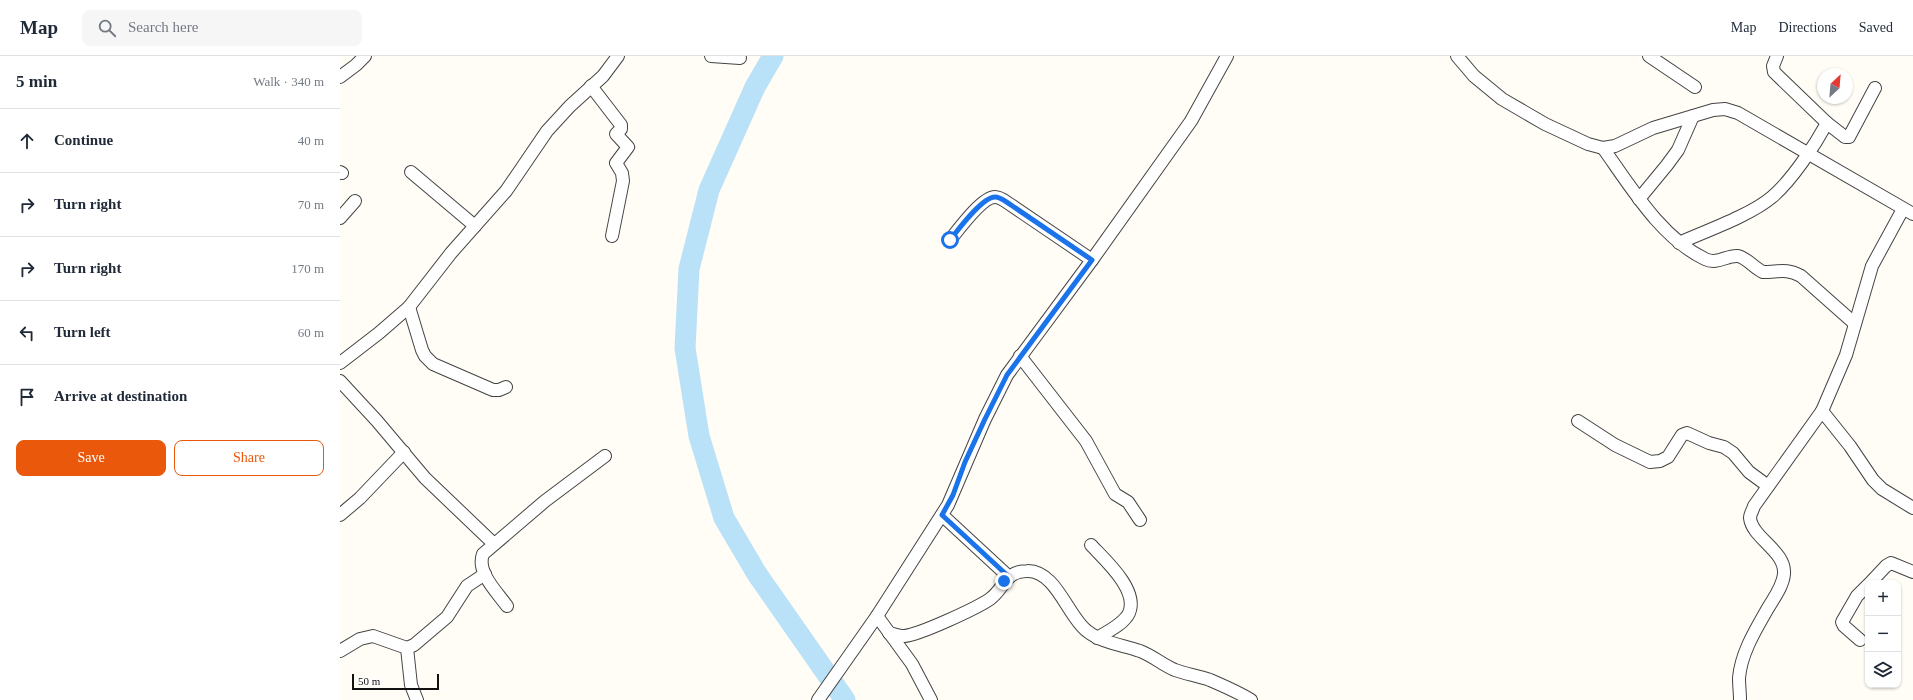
<!DOCTYPE html>
<meta charset="utf-8">
<style>
:root{--surface:#fff;--page:#f6f6f7;--text:#1f2937;--muted:#747a83;--line:#e0e1e3;--accent:#ea580c}
body{margin:0;font-family:Georgia,serif;background:var(--page);color:var(--text)}
.controls{position:absolute;right:12px;bottom:12px;display:grid;overflow:hidden;border-radius:8px;box-shadow:0 1px 3px #0004}
.controls button{width:36px;height:36px;display:grid;place-items:center;padding:0;border:0;border-bottom:1px solid var(--line);background:var(--surface);color:var(--text);font:20px sans-serif}
.compass{position:absolute;left:1477px;top:12px;width:36px;height:36px;border-radius:50%;background:var(--surface);box-shadow:0 1px 3px #0004;rotate:26deg}
.scale{position:absolute;left:12px;bottom:10px;width:87px;box-sizing:border-box;padding-left:4px;border:2px solid #111;border-top:0;font-size:11px;line-height:14px;white-space:nowrap;color:#111;-webkit-text-stroke:3px #fff;paint-order:stroke}
.stop{position:absolute;width:12px;height:12px;margin:-9px;border:3px solid #1a73e8;border-radius:50%;background:#fff}
.stop.end{background:#1a73e8;border-color:#fff;box-shadow:0 1px 4px #0008}
.list{margin:0;padding:0;list-style:none}
h2{display:flex;justify-content:space-between;align-items:center;height:52px;margin:0;padding:0 16px;font-size:17px}
h2 small{font-size:13px;font-weight:400;color:var(--muted)}
.list li{display:grid;grid-template-columns:26px 1fr auto;gap:12px;align-items:center;box-sizing:border-box;height:64px;padding:0 16px;border-top:1px solid var(--line)}
.list b{display:block;font-size:15px;white-space:nowrap}
.list em{font-size:13px;font-style:normal;color:var(--muted)}
.actions{display:flex;gap:8px;padding:12px 16px}
.actions a{flex:1;padding:9px 0;border:1px solid var(--accent);border-radius:8px;text-align:center;font-size:14px;color:var(--accent)}
.actions .main{background:var(--accent);color:#fff}
.icon{flex:none;width:22px;height:22px;fill:none;stroke:currentColor;stroke-width:2;stroke-linecap:round;stroke-linejoin:round}
.map{position:relative;flex:none;width:1573px;height:644px;overflow:hidden}
header{display:flex;align-items:center;gap:24px;box-sizing:border-box;height:56px;padding:0 20px;background:var(--surface);border-bottom:1px solid var(--line)}
header strong{font-size:19px}
nav{display:flex;gap:22px;margin-inline-start:auto;font-size:14px}
.search{width:280px;height:36px;background:var(--page);display:flex;align-items:center;gap:10px;box-sizing:border-box;padding:0 14px;border-radius:8px;color:var(--muted);font-size:15px}
main{display:flex}
aside{flex:1;background:var(--surface)}
.map>svg:first-child{display:block}
.lines{fill:none;stroke-linecap:round;stroke-linejoin:round}
.river{stroke:#b9e1f7;stroke-width:21}
.minor-casing{stroke:#444;stroke-width:14}
.minor{stroke:#fff;stroke-width:12}
.route{stroke:#1a73e8;stroke-width:5}
</style>
<header>
<strong>Map</strong>
<div class="search"><svg class="icon" aria-label="search" viewBox="0 0 24 24"><circle cx="10" cy="10" r="6"/><path d="M15 15l6 6"/></svg>Search here</div>
<nav><a>Map</a><a>Directions</a><a>Saved</a></nav>
</header>
<main>
<aside>
<h2>5 min<small>Walk · 340 m</small></h2>
<ul class="list">
<li><svg class="icon" aria-label="ahead" viewBox="0 0 24 24"><path d="M12 20V5M6 11l6-6 6 6"/></svg><div><b>Continue</b></div><em>40 m</em></li>
<li><svg class="icon" aria-label="right" viewBox="0 0 24 24"><path d="M7 20v-9h11M14 6l5 5-5 5"/></svg><div><b>Turn right</b></div><em>70 m</em></li>
<li><svg class="icon" aria-label="right" viewBox="0 0 24 24"><path d="M7 20v-9h11M14 6l5 5-5 5"/></svg><div><b>Turn right</b></div><em>170 m</em></li>
<li><svg class="icon" aria-label="left" viewBox="0 0 24 24"><path d="M17 20v-9H6M10 6l-5 5 5 5"/></svg><div><b>Turn left</b></div><em>60 m</em></li>
<li><svg class="icon" aria-label="arrive" viewBox="0 0 24 24"><path d="M6 21V4h12l-3 4 3 4H6"/></svg><div><b>Arrive at destination</b></div></li>
</ul>
<div class="actions"><a class="main">Save</a><a>Share</a></div>
</aside>
<div class="map">
<svg width="1573" height="644" viewBox="0 0 1573 644">
<rect width="100%" height="100%" fill="#fffdf5"/>
<g class="lines">
<!-- river -->
<path class="river" d="M433,0L415,31L369,134L349,213L345,292L359,380L384,462L417,518L505,644"/>
<!-- minor casing -->
<g class="minor-casing">
<g id="minor">
<path d="M371,0L400,2"/>
<path d="M1117,0L1134,20L1162,43L1205,68L1248,88L1263,92L1275,90L1313,72L1373,54L1385,53L1398,57L1573,158"/>
<path d="M1309,0L1355,31"/>
<path d="M0,21L16,9L25,0"/>
<path d="M251,30L281,69V73L276,78L288,91L276,107L282,117L283,125L272,180"/>
<path d="M1487,67L1505,81H1509L1535,32"/>
<path d="M1263,92C1291,131 1321,182 1365,203C1378,209 1386,199 1398,200C1407,202 1414,212 1423,216C1439,216 1446,212 1461,220L1514,267"/>
<path d="M0,116L2,117"/>
<path d="M71,116L135,170"/>
<path d="M1299,143L1327,109L1338,94L1353,60"/>
<path d="M0,162L15,145"/>
<path d="M610,184C618,174 642,141 655,141C661,141 666,146 671,149L752,204"/>
<path d="M1339,187C1366,175 1411,159 1432,141C1452,124 1475,89 1487,67L1434,16L1433,10L1437,0"/>
<path d="M69,251L82,294L85,300L93,308L153,334H159L166,331"/>
<path d="M680,300L746,385L775,438L788,446L800,464"/>
<path d="M0,307L39,277L69,251L111,197L166,135L207,75L230,50L263,20L278,0"/>
<path d="M0,325L37,365L85,422L154,488"/>
<path d="M1482,355L1510,390L1533,424L1542,433L1573,452"/>
<path d="M1238,365L1275,389L1310,406L1320,405L1328,401L1342,379L1347,377L1369,387L1384,391L1393,397L1409,416L1428,430"/>
<path d="M0,459L20,442L64,396"/>
<path d="M602,459L669,521"/>
<path d="M751,489C765,504 799,534 789,557C784,568 767,576 757,582"/>
<path d="M1530,527L1546,510L1551,507L1573,516"/>
<path d="M167,550C157,536 136,516 143,498L205,445L265,400"/>
<path d="M537,560L572,608L591,644"/>
<path d="M549,577C554,578 559,580 564,580C579,579 637,552 650,543C664,533 665,515 687,515C716,514 728,561 747,575C762,587 783,589 800,595C813,600 823,609 835,614C846,618 859,620 870,624C884,630 898,636 911,644"/>
<path d="M1520,584L1504,570L1502,566L1517,540L1528,529"/>
<path d="M67,592L71,629L77,644"/>
<path d="M0,595L20,583L33,580L67,592L74,589L107,561L127,530L145,518"/>
<path d="M478,644L537,560L608,449L645,363L667,319L752,204L851,65L887,0"/>
<path d="M1400,644C1400,637 1399,629 1399,622C1401,597 1416,573 1428,552C1434,542 1443,530 1444,518C1446,495 1412,482 1410,462C1410,458 1413,454 1414,450L1482,355L1506,299L1532,210L1563,153"/>
</g>
</g>
<!-- minor -->
<use href="#minor" class="minor"/>
</g>
<g class="lines">
<!-- route -->
<path class="route" d="M610,184C618,174 642,141 655,141C661,141 666,146 671,149L752,204L667,319L645,363L625,406L613,439L602,459L669,521L664,525"/>
</g>
</svg>
<div class="controls">
<button>+</button>
<button>−</button>
<button><svg class="icon" aria-label="layers" viewBox="0 0 24 24"><path d="M12 4l9 5-9 5-9-5zM3 14l9 5 9-5"/></svg></button>
</div>
<svg class="compass" viewBox="-18 -18 36 36"><path d="M0-13l5 13h-10z" fill="#e53935"/><path d="M0 13l5-13h-10z" fill="#747a83"/></svg>
<div class="scale">50 m</div>
<div class="stop" style="left:610px;top:184px"></div>
<div class="stop end" style="left:664px;top:525px"></div>
</div>
</main>
